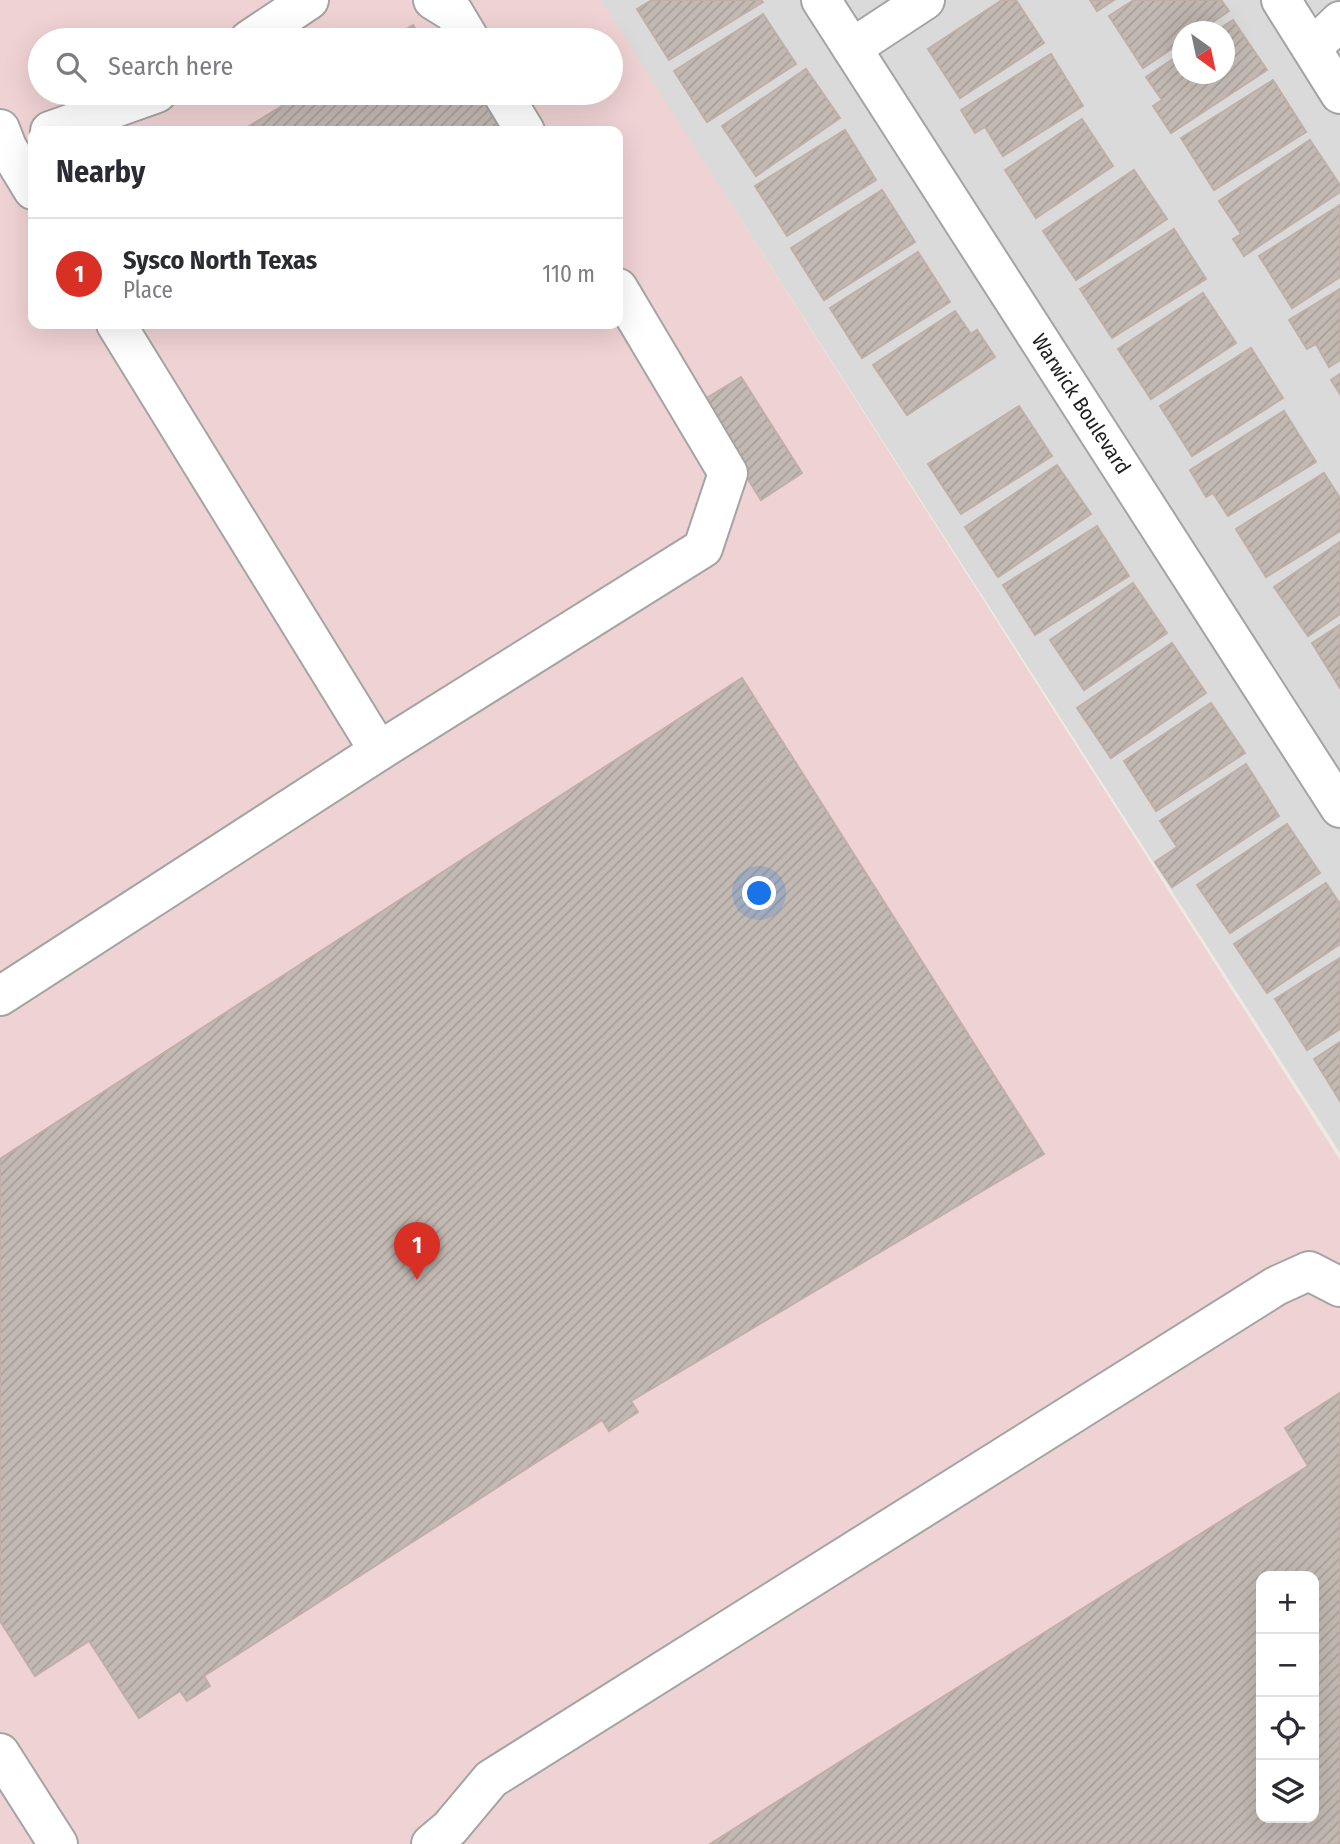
<!DOCTYPE html>
<meta charset="utf-8">
<style>
:root{--surface:#fff;--page:#f7f7f7;--text:#2b2b33;--muted:#7c7c81;--line:#e1e1e2;--accent:#d93025}
body{margin:0;font-family:"Fira Sans Condensed",sans-serif;background:var(--page);color:var(--text)}
.controls{position:absolute;right:21px;bottom:21px;display:grid;overflow:hidden;border-radius:14px;box-shadow:0 7px 28px #0002}
.controls button{width:63px;height:63px;display:grid;place-items:center;padding:0;border:0;border-bottom:2px solid var(--line);background:var(--surface);color:var(--text);font:35px sans-serif}
.compass{position:absolute;left:1172px;top:21px;width:63px;height:63px;border-radius:50%;background:var(--surface);box-shadow:0 7px 28px #0002;rotate:147deg}
.you{position:absolute;left:760px;top:894px;width:24px;height:24px;margin:-18px;border:5px solid #fff;border-radius:50%;background:#1a73e8;box-shadow:0 0 0 10px #1a73e833}
.badge{display:grid;place-items:center;width:46px;height:46px;border-radius:50%;background:var(--accent);color:#fff;font-size:23px;font-weight:700}
.pin{position:absolute;translate:-50% -58px;filter:drop-shadow(0 2px 4px #0008)}
.pin::after{content:'';position:absolute;top:37px;width:24px;height:21px;background:inherit;clip-path:polygon(0 0,100% 0,50% 100%)}
.list{margin:0;padding:0;list-style:none}
h2{display:flex;justify-content:space-between;align-items:center;height:91px;margin:0;padding:0 28px;font-size:30px}
h2 small{font-size:23px;font-weight:400;color:var(--muted)}
.list li{display:grid;grid-template-columns:46px 1fr auto;gap:21px;align-items:center;box-sizing:border-box;height:112px;padding:0 28px;border-top:2px solid var(--line)}
.list b{display:block;font-size:26px;white-space:nowrap}
.list p{margin:0;font-size:23px;white-space:nowrap;color:var(--muted)}
.list em{font-size:23px;font-style:normal;color:var(--muted)}
.icon{flex:none;width:38px;height:38px;fill:none;stroke:currentColor;stroke-width:2;stroke-linecap:round;stroke-linejoin:round}
.map{position:relative;flex:none;width:1340px;height:1844px;overflow:hidden}
.search{position:absolute;background:var(--surface);box-shadow:0 7px 28px #0002;left:28px;top:28px;width:595px;height:77px;display:flex;align-items:center;gap:18px;box-sizing:border-box;padding:0 24px;border-radius:38px;color:var(--muted);font-size:26px}
.panel{position:absolute;background:var(--surface);box-shadow:0 7px 28px #0002;left:28px;top:126px;width:595px;height:203px;border-radius:14px}
.map>svg:first-child{display:block}
.residential{fill:#dbdada;fill-rule:evenodd}
.commercial{fill:#efd2d3;fill-rule:evenodd}
.building{fill:url(#building-hatch);stroke:#c0afa6;stroke-width:2;fill-rule:evenodd}
.lines{fill:none;stroke-linecap:round;stroke-linejoin:round}
.minor-casing{stroke:#a4a4a4;stroke-width:42}
.minor{stroke:#fff;stroke-width:38}
.labels{text-anchor:middle;dominant-baseline:central;stroke-width:5;stroke-linejoin:round;paint-order:stroke}
.street-label{font-size:21px;fill:#1d1d1d;stroke:#fff}
</style>
<div class="map">
<svg width="1340" height="1844" viewBox="0 0 1340 1844">
<defs>
<pattern id="building-hatch" width="6" height="6" patternUnits="userSpaceOnUse" patternTransform="scale(1.75)"><rect width="6" height="6" fill="#c3b9b3"/><path d="M-1 1l2-2M0 6l6-6M5 7l2-2" fill="none" stroke="#a79f9a"/></pattern>
</defs>
<rect width="100%" height="100%" fill="#eeeae3"/>
<!-- residential -->
<path class="residential" d="M601,0H1340V1153L614,22ZM1182,32H1224V74H1182Z"/>
<!-- commercial -->
<path class="commercial" d="M0,0H601L1340,1160V1844H0ZM40,40H611V93H40ZM33,131H618V324H33ZM1261,1576H1314V1818H1261Z"/>
<!-- building -->
<g class="building">
<path d="M652,0H761L763,2L669,60L637,9Z"/>
<path d="M1002,0H1016L1044,43L960,98L928,49Z"/>
<path d="M1090,0H1114L1097,11Z"/>
<path d="M1134,0H1221L1229,11L1198,32H1182V42L1143,68L1109,16Z"/>
<path d="M763,14L796,64L707,122L674,71Z"/>
<path d="M1233,20L1267,70L1171,133L1153,106L1162,100L1146,77L1182,53V74H1224V32H1215Z"/>
<path d="M413,25L423,40H388Z"/>
<path d="M1051,54L1083,106L1003,156L985,127L975,133L961,110Z"/>
<path d="M806,69L840,118L756,176L722,126Z"/>
<path d="M1273,80L1306,132L1214,190L1181,138Z"/>
<path d="M303,93H478L500,129L496,131H244L243,130Z"/>
<path d="M1082,119L1113,166L1036,218L1005,170Z"/>
<path d="M845,130L876,180L787,236L755,186Z"/>
<path d="M1310,140L1340,185V192L1244,256L1233,239L1241,234L1219,201Z"/>
<path d="M1134,170L1167,219L1076,280L1043,231Z"/>
<path d="M882,190L915,242L824,300L791,248Z"/>
<path d="M1340,205V277L1292,308L1259,256Z"/>
<path d="M1174,229L1206,279L1112,338L1080,289Z"/>
<path d="M918,252L950,302L862,358L830,308Z"/>
<path d="M1340,289V360L1329,367L1316,344L1307,349L1289,320Z"/>
<path d="M1203,293L1236,343L1151,399L1118,349Z"/>
<path d="M955,311L971,334L977,330L995,357L907,415L873,365Z"/>
<path d="M1251,348L1283,398L1192,456L1160,406Z"/>
<path d="M1340,374V394L1331,380Z"/>
<path d="M741,377L802,473L761,500L700,402Z"/>
<path d="M1019,406L1052,456L961,514L928,464Z"/>
<path d="M1284,411L1316,462L1228,516L1213,493L1206,497L1190,470Z"/>
<path d="M1057,465L1091,514L998,577L965,527Z"/>
<path d="M1324,473L1340,498V531L1266,577L1236,529Z"/>
<path d="M1097,526L1129,576L1035,635L1003,585Z"/>
<path d="M1340,542V614L1308,636L1274,587Z"/>
<path d="M1133,583L1167,633L1084,690L1050,640Z"/>
<path d="M1340,625V688L1312,643Z"/>
<path d="M1172,643L1206,693L1111,758L1077,708Z"/>
<path d="M742,678L1044,1154L631,1401L638,1412L609,1431L602,1420L204,1676L210,1686L187,1701L180,1691L139,1718L89,1641L35,1676L0,1621V1159Z"/>
<path d="M1211,703L1245,753L1156,811L1124,761Z"/>
<path d="M1246,764L1279,816L1172,887L1155,862L1177,847L1160,821Z"/>
<path d="M1287,824L1320,873L1230,933L1197,885Z"/>
<path d="M1326,883L1340,904V944L1267,993L1234,944Z"/>
<path d="M1340,958V1029L1307,1050L1275,999Z"/>
<path d="M1340,1042V1101L1314,1059Z"/>
<path d="M1340,1393V1844H710L1308,1466L1285,1428ZM1261,1576H1314V1818H1261Z"/>
</g>
<g class="lines">
<!-- minor casing -->
<g class="minor-casing">
<g id="minor">
<path d="M433,0L454,13L470,40"/>
<path d="M821,0L1340,808"/>
<path d="M1281,0L1340,94"/>
<path d="M249,40L309,0"/>
<path d="M852,48L925,0"/>
<path d="M1312,48L1340,21"/>
<path d="M502,93L525,131"/>
<path d="M0,129L7,147L33,190"/>
<path d="M50,131L157,93"/>
<path d="M116,324L379,751"/>
<path d="M0,996L379,751L703,548L728,473L618,288"/>
<path d="M0,1753L58,1844"/>
<path d="M431,1844L450,1828L491,1779L1276,1286L1309,1271L1340,1287"/>
</g>
</g>
<!-- minor -->
<use href="#minor" class="minor"/>
</g>
<g class="labels">
<!-- street labels -->
<g class="street-label">
<text transform="translate(1081 404) rotate(57)">Warwick Boulevard</text>
</g>
</g>
</svg>
<div class="controls">
<button>+</button>
<button>−</button>
<button><svg class="icon" aria-label="locate" viewBox="0 0 24 24"><circle cx="12" cy="12" r="6"/><path d="M12 2v4M12 18v4M2 12h4M18 12h4"/></svg></button>
<button><svg class="icon" aria-label="layers" viewBox="0 0 24 24"><path d="M12 4l9 5-9 5-9-5zM3 14l9 5 9-5"/></svg></button>
</div>
<svg class="compass" viewBox="-18 -18 36 36"><path d="M0-13l5 13h-10z" fill="#e53935"/><path d="M0 13l5-13h-10z" fill="#7c7c81"/></svg>
<div class="you"></div>
<div class="pin badge" style="left:417px;top:1280px">1</div>
<div class="search"><svg class="icon" aria-label="search" viewBox="0 0 24 24"><circle cx="10" cy="10" r="6"/><path d="M15 15l6 6"/></svg>Search here</div>
<section class="panel">
<h2>Nearby<small></small></h2>
<ul class="list">
<li><span class="badge">1</span><div><b>Sysco North Texas</b><p>Place</p></div><em>110 m</em></li>
</ul>
</section>
</div>
